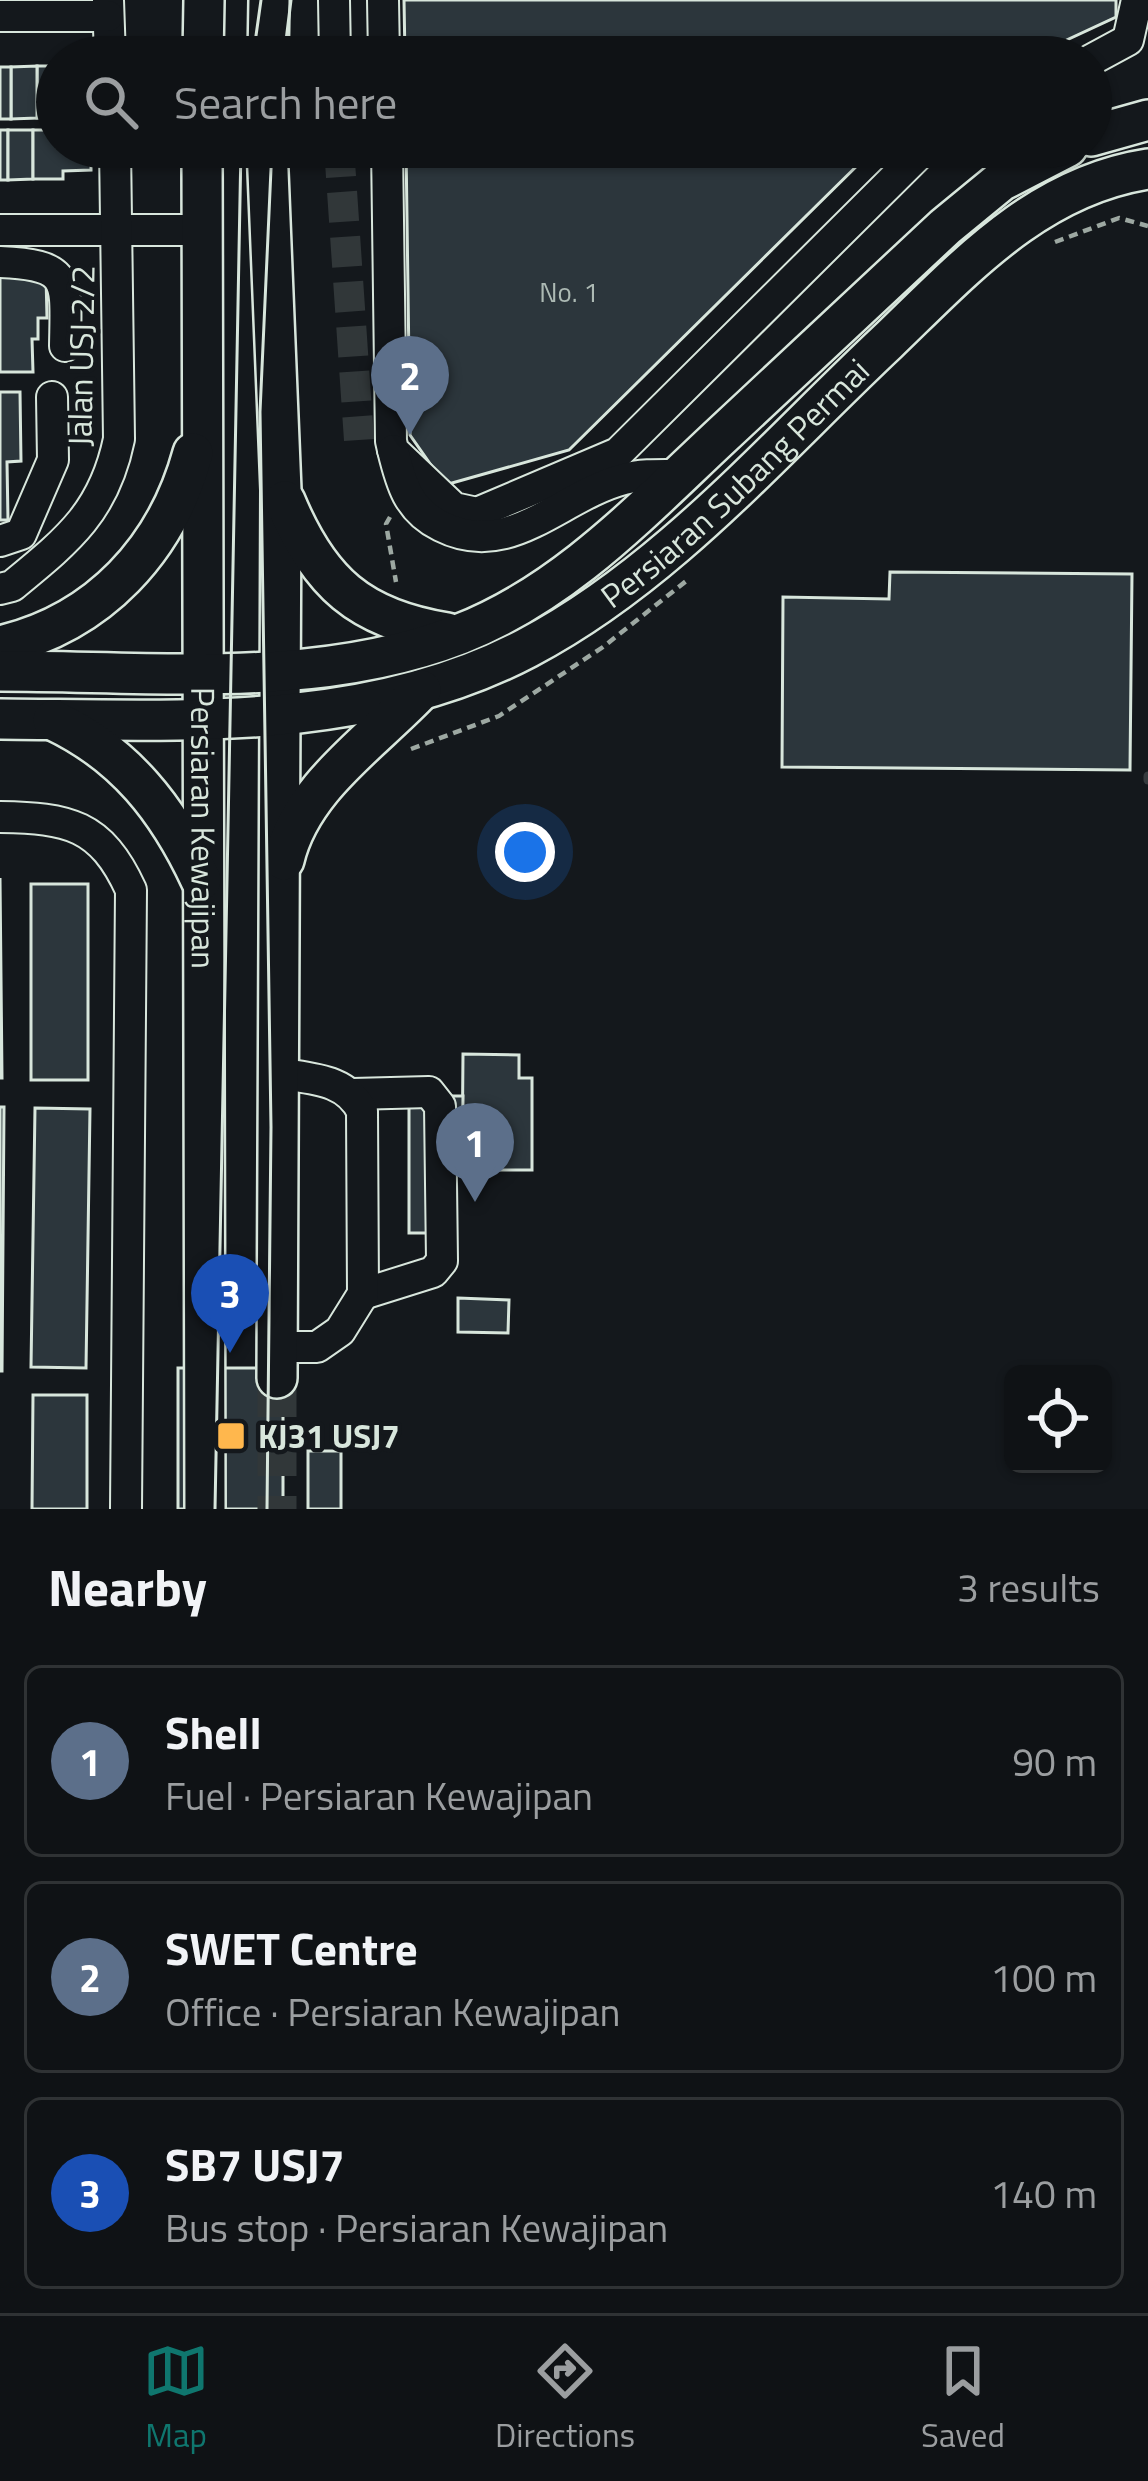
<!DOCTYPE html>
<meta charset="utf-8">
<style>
:root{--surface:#0f1215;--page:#181b1e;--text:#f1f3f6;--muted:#9b9ea0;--line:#2f3234;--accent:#0f766e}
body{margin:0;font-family:"Titillium Web",sans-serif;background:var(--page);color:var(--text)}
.controls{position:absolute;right:36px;bottom:36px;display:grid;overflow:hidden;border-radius:18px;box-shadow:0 3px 9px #0004}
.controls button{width:108px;height:108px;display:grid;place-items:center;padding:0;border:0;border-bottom:3px solid var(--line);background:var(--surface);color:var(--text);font:60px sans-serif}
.you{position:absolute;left:525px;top:852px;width:42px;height:42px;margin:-30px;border:9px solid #fff;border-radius:50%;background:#1a73e8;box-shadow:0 0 0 18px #1a73e833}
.badge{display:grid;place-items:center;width:78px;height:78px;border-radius:50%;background:var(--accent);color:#fff;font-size:39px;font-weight:700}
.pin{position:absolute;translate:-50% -99px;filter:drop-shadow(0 3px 6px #0008)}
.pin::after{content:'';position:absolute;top:63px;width:42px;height:36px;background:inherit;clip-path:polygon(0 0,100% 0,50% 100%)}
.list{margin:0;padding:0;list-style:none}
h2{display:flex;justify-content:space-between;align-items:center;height:156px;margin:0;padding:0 48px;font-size:51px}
h2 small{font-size:39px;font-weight:400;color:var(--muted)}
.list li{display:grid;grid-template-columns:78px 1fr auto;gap:36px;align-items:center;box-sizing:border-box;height:192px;margin:0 24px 24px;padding:0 24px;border:3px solid var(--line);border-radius:18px}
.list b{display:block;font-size:45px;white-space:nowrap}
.list p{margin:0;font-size:39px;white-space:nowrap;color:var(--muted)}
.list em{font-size:39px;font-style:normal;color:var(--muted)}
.icon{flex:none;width:66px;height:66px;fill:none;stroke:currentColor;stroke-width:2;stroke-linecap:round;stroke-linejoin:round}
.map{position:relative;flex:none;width:1148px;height:1509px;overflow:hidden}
.search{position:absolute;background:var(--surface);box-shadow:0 3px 9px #0004;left:36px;right:36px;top:36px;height:132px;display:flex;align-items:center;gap:30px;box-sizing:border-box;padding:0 42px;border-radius:66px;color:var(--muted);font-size:45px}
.sheet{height:804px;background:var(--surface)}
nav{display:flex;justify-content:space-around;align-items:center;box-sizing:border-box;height:168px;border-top:3px solid var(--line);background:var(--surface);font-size:33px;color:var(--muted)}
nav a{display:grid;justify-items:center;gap:6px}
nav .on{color:var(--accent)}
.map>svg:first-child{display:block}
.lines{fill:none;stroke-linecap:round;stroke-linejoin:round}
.stream{stroke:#363b3e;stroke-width:9}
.building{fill:#2c363c;stroke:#d8e6dc;stroke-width:3}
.minor-tunnel{stroke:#313739;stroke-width:30;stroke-dasharray:30 15;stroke-linecap:butt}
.major-tunnel{stroke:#313739;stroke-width:39;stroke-dasharray:39 20;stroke-linecap:butt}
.minor-casing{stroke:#d8e6dc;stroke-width:34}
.major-casing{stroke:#d8e6dc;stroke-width:44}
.path{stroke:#9da8a2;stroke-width:4.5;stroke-dasharray:9 6;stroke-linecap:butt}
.minor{stroke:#14181c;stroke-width:30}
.major{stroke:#14181c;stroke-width:39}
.tram{stroke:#d8e6dc;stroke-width:3}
.poi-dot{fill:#ffb74d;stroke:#14181c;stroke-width:4.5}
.labels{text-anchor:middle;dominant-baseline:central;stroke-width:9;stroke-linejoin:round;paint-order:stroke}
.number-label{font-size:27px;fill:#adbab4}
.street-label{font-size:33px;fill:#d8e6dc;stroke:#14181c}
.poi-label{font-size:33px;font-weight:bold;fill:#d8e6dc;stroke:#14181c;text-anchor:start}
</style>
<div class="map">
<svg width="1148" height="1509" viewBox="0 0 1148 1509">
<rect width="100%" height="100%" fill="#14181c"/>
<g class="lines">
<!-- stream -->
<path class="stream" d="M1148,776V780"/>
</g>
<!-- building -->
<g class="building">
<path d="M404,0H1116V17L1030,57H405Z"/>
<rect x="37" y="66" width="20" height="52"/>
<path d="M37,66V118L11,119V67Z"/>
<rect x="0" y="67" width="11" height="52"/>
<rect x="0" y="130" width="8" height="50"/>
<path d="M8,130H33V179L8,180Z"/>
<path d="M33,130H57V147H91V170L63,171V179H33Z"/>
<path d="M406,147H876L569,450L445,485L410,435Z"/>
<path d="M46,276L47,318H38V339H32L33,372H0V277Z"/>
<path d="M0,392H20L21,461L7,462L8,520H0Z"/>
<path d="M890,572L1132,574L1130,770L782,767L783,597L889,599Z"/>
<path d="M0,878L2,1078H0Z"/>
<rect x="31" y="884" width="57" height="196"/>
<path d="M463,1054L519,1055V1078H532V1170H462Z"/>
<path d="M409,1096H463L462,1170H445L444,1233H409Z"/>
<path d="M0,1107H4L2,1371H0Z"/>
<path d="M35,1108L90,1109L86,1368L31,1367Z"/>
<path d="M458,1298L509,1300L508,1333L458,1332Z"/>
<rect x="178" y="1368" width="105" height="141"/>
<path d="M33,1395H87V1509H32Z"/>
<rect x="308" y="1451" width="33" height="58"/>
</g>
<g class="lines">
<!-- minor-tunnel -->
<path class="minor-tunnel" d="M339,147L359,440"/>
<!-- major-tunnel -->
<path class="major-tunnel" d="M277,1378V1509"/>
<!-- minor casing -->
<g class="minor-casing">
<g id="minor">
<path d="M108,0L110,57"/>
<path d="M334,0L335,57"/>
<path d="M383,0L384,57"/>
<path d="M0,16H108"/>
<path d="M1091,60L1128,40L1137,0"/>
<path d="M387,147L391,441L393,450L454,508L477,513L618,453L926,147"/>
<path d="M0,230H201"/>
<path d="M0,262C72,265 66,280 65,346"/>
<path d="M393,450C401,483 408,510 441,526C510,561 559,496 624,479C642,474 661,475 680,475"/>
<path d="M0,541L21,534L53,460L52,397"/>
<path d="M0,589L12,586C68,540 104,512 119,439L115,147"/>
<path d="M0,817C68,818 101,824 131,890L126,1509"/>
<path d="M353,1094L429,1092L440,1106L442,1261L433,1272L363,1294"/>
<path d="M277,1347H317L340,1331L363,1294L362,1111C346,1078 310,1079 277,1073"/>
</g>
</g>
<!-- major casing -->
<g class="major-casing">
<g id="major">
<path d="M203,57L204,0"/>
<path d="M268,57L269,0"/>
<path d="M1091,136L1148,120"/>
<path id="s1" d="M202,147L205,1509"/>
<path d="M267,147L281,490L277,1378"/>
<path d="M285,501C319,583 360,619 447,633"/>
<path d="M0,646C99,623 167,549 193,453"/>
<path d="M0,671C150,671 317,690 460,634C563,594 640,512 719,438C795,368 870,297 945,227L1001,181L1067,147"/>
<path id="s2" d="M0,719C176,720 366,733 527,648C666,575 774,448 887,342C964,268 1037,186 1148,169"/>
<path d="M53,720C125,754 168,809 201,880"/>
<path d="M284,860C301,787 372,742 421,690"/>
</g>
</g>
<!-- path -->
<g class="path">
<path d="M1055,242L1119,218L1148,226"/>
<path d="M390,517L386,524L396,582"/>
<path d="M411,749L499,716L603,647L690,578"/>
</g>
<!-- minor -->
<use href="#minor" class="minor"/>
<!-- major -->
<use href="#major" class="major"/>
<!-- tram -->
<g class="tram">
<path d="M253,57L261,0"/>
<path d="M284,57L291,0"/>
<path d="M215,1509L241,147"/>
<path d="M267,1509L271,1127L260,412L272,147"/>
</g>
</g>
<!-- markers -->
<rect class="poi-dot" x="216" y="1421" width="30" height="30" rx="6"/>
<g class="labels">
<!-- number labels -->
<g class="number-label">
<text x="569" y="291">No. 1</text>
</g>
<!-- street labels -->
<g class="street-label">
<text transform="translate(81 356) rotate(-89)">Jalan USJ 2/2</text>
<text stroke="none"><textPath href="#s2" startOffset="804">Persiaran Subang Permai</textPath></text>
<text stroke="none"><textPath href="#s1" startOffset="681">Persiaran Kewajipan</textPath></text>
</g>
<!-- poi labels -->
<g class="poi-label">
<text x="258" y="1436">KJ31 USJ7</text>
</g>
</g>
</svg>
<div class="controls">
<button><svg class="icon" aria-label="locate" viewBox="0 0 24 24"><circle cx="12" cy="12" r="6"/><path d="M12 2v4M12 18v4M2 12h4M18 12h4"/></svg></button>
</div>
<div class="you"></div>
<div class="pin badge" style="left:475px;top:1202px;background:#5c6f8a">1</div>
<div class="pin badge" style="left:410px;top:435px;background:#5c6f8a">2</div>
<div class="pin badge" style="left:230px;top:1353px;background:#1a4fb4">3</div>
<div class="search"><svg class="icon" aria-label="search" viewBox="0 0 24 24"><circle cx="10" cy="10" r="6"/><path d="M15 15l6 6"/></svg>Search here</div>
</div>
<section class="sheet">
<h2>Nearby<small>3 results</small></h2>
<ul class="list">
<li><span class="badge" style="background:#5c6f8a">1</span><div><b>Shell</b><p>Fuel · Persiaran Kewajipan</p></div><em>90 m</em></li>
<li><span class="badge" style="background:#5c6f8a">2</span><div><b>SWET Centre</b><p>Office · Persiaran Kewajipan</p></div><em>100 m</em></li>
<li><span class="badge" style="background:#1a4fb4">3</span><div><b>SB7 USJ7</b><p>Bus stop · Persiaran Kewajipan</p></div><em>140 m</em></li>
</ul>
</section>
<nav>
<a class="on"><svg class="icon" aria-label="map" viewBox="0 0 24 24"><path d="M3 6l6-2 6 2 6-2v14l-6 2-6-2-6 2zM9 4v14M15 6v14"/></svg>Map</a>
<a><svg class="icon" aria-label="directions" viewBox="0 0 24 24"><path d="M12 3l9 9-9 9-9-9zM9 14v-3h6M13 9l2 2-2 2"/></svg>Directions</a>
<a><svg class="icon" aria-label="saved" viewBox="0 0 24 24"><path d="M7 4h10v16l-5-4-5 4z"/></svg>Saved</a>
</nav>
